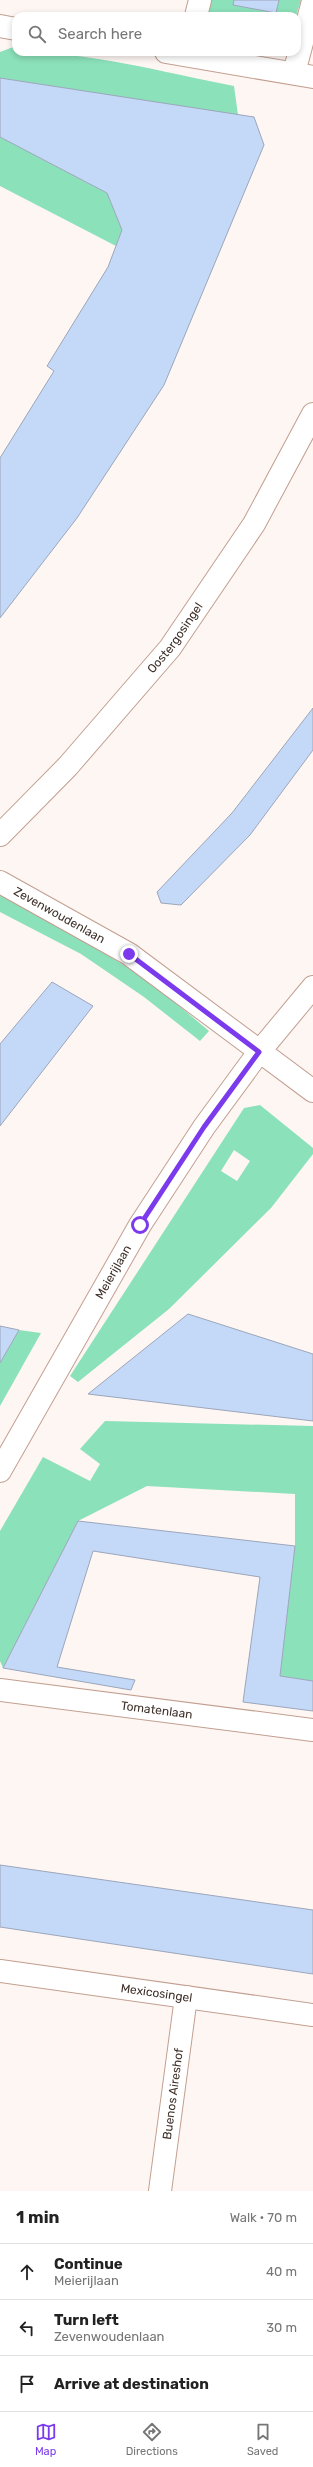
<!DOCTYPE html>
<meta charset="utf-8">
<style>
:root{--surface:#fff;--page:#f2f2f2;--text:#222;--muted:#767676;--line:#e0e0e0;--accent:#7c3aed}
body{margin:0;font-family:Rubik,sans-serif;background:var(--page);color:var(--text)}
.stop{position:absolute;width:12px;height:12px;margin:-9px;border:3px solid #7c3aed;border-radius:50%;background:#fff}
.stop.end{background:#7c3aed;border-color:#fff;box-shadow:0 1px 4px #0008}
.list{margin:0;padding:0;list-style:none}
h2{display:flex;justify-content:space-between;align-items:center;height:52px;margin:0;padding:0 16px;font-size:17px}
h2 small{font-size:13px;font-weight:400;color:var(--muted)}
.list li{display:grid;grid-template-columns:26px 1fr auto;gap:12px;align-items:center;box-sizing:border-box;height:56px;padding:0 16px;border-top:1px solid var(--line)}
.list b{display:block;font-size:15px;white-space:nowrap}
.list p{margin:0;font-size:13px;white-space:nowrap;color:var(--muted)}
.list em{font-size:13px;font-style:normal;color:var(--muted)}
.icon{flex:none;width:22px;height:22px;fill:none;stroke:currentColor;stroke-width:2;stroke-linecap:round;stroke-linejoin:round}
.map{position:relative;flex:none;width:313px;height:2191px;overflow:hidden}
.search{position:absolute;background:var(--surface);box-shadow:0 2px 6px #0003;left:12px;right:12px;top:12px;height:44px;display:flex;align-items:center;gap:10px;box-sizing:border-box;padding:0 14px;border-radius:12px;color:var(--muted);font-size:15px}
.sheet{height:220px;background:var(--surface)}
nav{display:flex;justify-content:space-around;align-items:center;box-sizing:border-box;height:56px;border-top:1px solid var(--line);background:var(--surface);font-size:11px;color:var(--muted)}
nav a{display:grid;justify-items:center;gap:2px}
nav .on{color:var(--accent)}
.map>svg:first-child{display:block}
.green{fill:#8be1b9;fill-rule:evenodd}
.water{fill:#c4d9f8;stroke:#9ca6ba}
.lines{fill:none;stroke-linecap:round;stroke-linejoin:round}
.pedestrian-casing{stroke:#c29f90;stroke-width:24}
.minor-casing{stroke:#c29f90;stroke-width:24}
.pedestrian{stroke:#fff;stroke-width:22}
.minor{stroke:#fff;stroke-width:22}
.route{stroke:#7c3aed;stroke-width:5}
.labels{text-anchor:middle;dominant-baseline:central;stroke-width:4;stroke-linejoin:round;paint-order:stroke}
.street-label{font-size:12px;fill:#3d2f29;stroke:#fff}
</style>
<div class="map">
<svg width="313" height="2191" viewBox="0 0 313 2191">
<rect width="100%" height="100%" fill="#fef6f3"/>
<!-- green -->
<g class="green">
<path d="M209,0H234L233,5L276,13L279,0H301L296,16H207Z"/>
<path d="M16,46V52C90,52 162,72 234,86L238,115L0,78V52Z"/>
<path d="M0,137L107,193L122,230L116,246L0,186Z"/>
<path d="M0,893L84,940L153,984L209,1031L200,1041L144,997L81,954L0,912Z"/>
<path d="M260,1105L313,1148V1154L271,1208L169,1309L78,1382L70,1376L244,1108ZM234,1150L250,1161L237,1181L221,1171Z"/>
<path d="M19,1330L41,1333L0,1406V1363Z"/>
<path d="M105,1421L313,1426V1681L280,1676L295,1546V1494L147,1486L78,1521L3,1668L0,1661V1531L43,1457L90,1481L100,1464L80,1449Z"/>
</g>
<!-- water -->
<g class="water">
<path d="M234,0H279L276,13L233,5Z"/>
<path d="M0,78L254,117L264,145L164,385L77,518L0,618V458L54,371L47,366L108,267L122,230L107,193L0,137Z"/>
<path d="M313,708V750L250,835L181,905L161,903L157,892L232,813Z"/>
<path d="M52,982L93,1006L0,1126V1044Z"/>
<path d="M188,1314L313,1354V1421L88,1394Z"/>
<path d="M0,1326L19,1330L0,1363Z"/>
<path d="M78,1521L295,1546L280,1676L313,1681V1711L243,1702L260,1577L93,1551L57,1667L135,1680L131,1690L3,1668Z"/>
<path d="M0,1865L313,1910V1974L0,1927Z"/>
</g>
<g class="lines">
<!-- pedestrian casing -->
<g class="pedestrian-casing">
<g id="pedestrian">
<path id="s1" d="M160,2191L186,1997"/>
</g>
</g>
<!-- minor casing -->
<g class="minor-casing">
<g id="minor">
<path d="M196,16L200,0"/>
<path d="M0,26L16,29"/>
<path d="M166,52L313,77"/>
<path d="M294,73L313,1"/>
<path id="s2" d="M0,835L68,766L170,648L254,524L313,414"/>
<path id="s3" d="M0,882L129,954L313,1091"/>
<path id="s4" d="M0,1471L140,1225L204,1127L259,1052L313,987"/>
<path id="s5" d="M0,1690L313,1730"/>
<path id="s6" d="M0,1971L313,2015"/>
</g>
</g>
<!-- pedestrian -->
<use href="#pedestrian" class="pedestrian"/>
<!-- minor -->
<use href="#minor" class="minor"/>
</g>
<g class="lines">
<!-- route -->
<path class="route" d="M129,954L259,1052L204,1127L140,1225"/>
</g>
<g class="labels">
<!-- street labels -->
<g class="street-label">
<text stroke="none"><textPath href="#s2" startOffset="264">Oostergosingel</textPath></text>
<text stroke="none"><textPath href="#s3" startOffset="68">Zevenwoudenlaan</textPath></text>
<text stroke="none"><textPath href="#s4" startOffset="229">Meierijlaan</textPath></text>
<text stroke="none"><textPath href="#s5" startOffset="158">Tomatenlaan</textPath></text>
<text stroke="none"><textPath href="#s6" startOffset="158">Mexicosingel</textPath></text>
<text stroke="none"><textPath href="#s1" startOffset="98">Buenos Aireshof</textPath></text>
</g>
</g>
</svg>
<div class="stop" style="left:140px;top:1225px"></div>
<div class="stop end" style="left:129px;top:954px"></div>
<div class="search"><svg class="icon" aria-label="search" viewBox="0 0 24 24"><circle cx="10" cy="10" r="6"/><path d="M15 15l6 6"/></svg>Search here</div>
</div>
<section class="sheet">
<h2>1 min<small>Walk · 70 m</small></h2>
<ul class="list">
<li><svg class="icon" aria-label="ahead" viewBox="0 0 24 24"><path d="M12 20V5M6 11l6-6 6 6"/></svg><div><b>Continue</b><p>Meierijlaan</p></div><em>40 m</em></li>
<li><svg class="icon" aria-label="left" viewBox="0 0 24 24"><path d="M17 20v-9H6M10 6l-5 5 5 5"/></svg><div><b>Turn left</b><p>Zevenwoudenlaan</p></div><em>30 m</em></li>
<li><svg class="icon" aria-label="arrive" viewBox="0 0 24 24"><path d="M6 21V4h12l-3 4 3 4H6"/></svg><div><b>Arrive at destination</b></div></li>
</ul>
</section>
<nav>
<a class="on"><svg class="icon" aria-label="map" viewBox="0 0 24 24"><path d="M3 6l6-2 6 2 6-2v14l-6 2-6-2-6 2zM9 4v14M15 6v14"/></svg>Map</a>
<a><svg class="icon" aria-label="directions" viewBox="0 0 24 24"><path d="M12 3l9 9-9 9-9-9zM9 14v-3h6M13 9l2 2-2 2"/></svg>Directions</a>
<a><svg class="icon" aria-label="saved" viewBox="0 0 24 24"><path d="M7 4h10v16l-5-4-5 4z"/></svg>Saved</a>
</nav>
